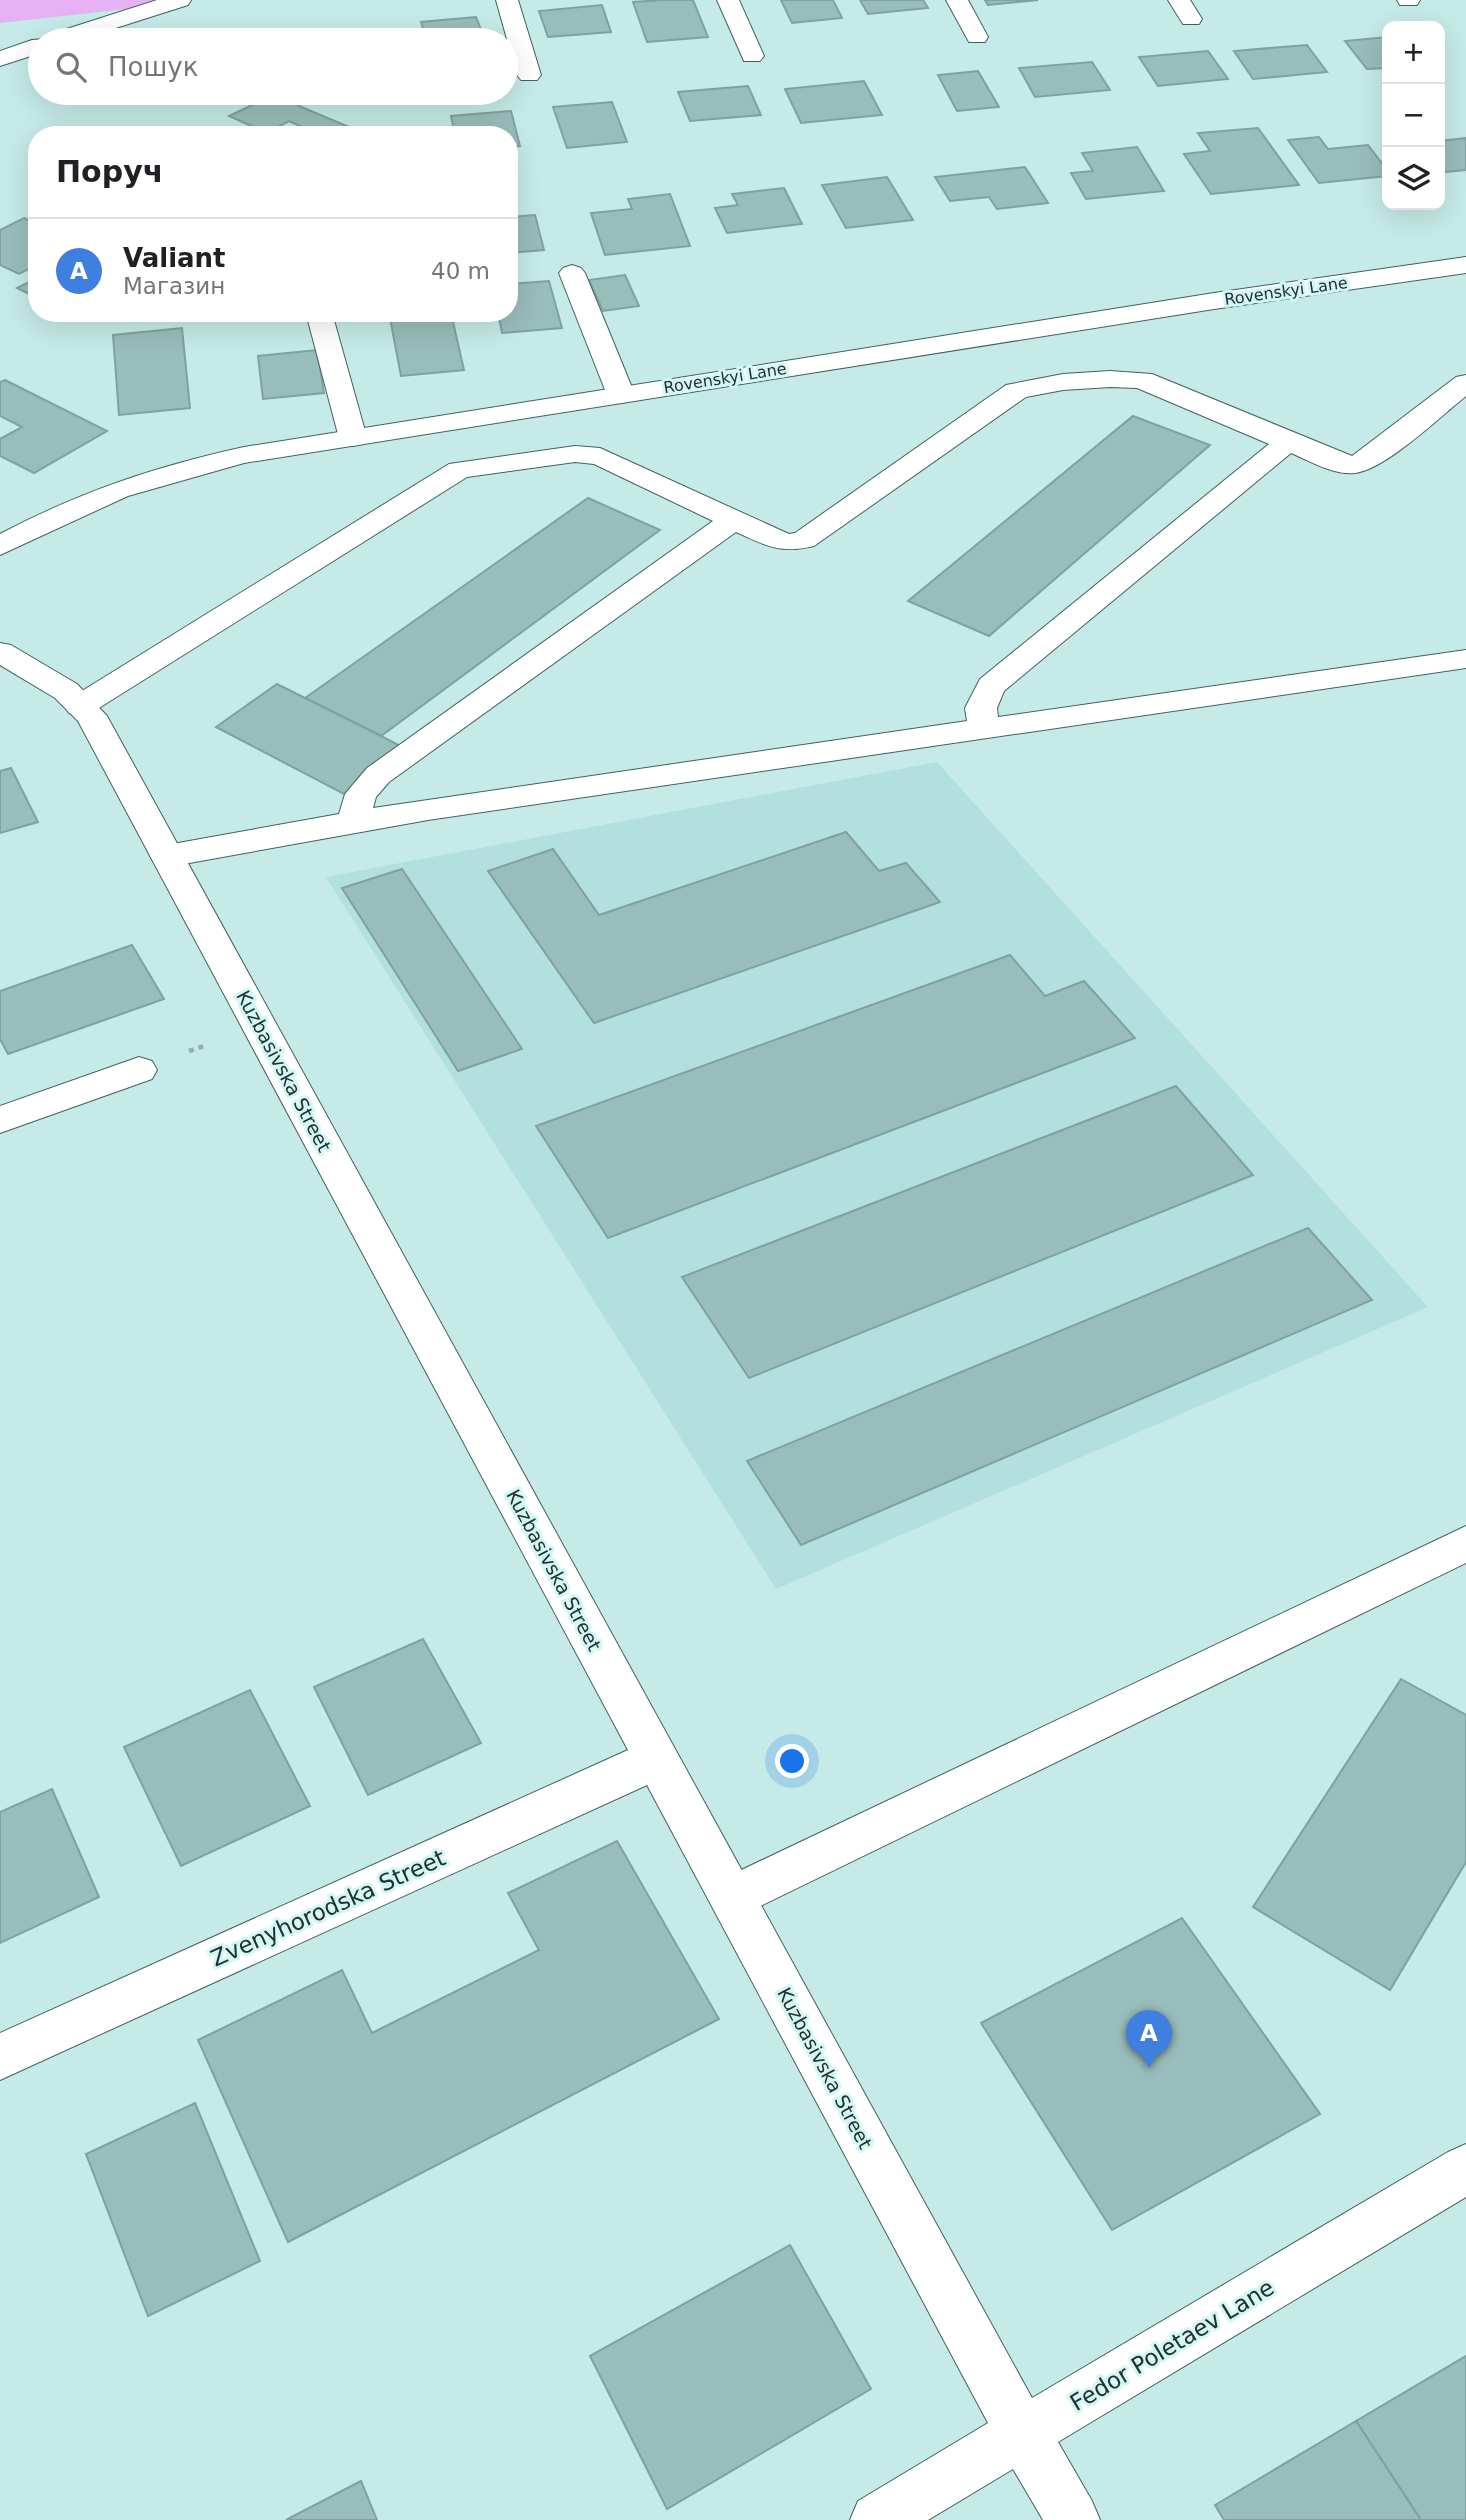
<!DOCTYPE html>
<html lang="uk">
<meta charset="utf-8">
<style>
:root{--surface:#fff;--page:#f2f2f2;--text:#202124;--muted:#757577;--line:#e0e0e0;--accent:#832a97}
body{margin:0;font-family:"DejaVu Sans",sans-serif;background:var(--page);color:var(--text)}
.controls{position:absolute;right:21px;top:21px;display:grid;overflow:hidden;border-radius:14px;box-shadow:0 7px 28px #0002}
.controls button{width:63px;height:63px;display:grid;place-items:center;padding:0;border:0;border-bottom:2px solid var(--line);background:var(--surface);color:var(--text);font:35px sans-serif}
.you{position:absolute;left:793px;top:1762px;width:24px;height:24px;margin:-18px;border:5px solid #fff;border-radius:50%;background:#1a73e8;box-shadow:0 0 0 10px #1a73e833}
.badge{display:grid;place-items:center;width:46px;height:46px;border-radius:50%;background:var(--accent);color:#fff;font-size:23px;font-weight:700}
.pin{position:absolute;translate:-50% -58px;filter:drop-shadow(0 2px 4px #0008)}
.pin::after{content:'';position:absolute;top:37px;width:24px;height:21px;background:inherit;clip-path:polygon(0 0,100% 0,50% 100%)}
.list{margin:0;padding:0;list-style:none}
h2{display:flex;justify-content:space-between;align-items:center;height:91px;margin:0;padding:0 28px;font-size:30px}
h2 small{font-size:23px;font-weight:400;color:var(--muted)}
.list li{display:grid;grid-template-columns:46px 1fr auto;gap:21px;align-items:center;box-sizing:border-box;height:105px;padding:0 28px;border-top:2px solid var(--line)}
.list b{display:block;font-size:26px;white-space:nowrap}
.list p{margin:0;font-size:23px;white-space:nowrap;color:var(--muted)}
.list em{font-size:23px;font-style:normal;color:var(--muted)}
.icon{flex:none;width:38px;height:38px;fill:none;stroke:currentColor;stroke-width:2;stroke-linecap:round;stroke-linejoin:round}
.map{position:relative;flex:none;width:1466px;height:2520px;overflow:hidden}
.search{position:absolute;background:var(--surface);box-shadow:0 7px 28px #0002;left:28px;top:28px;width:490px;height:77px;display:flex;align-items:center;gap:18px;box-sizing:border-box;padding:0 24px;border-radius:38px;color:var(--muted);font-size:26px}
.panel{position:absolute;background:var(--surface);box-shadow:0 7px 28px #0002;left:28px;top:126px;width:490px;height:196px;border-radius:28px}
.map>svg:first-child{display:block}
.built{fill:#b2e0de}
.green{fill:#e7b2f5}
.building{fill:#99bdbb;stroke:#7fa2a0;stroke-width:2}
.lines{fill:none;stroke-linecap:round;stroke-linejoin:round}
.lane-casing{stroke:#406160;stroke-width:2}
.street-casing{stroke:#406160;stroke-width:2}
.path{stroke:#92b0ae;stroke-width:4.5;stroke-dasharray:5 5;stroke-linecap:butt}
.lane{fill:#fff;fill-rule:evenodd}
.street{fill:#fff;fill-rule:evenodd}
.labels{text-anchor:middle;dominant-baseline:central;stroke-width:6;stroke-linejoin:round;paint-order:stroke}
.far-street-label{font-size:16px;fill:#223130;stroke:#d2f7f5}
.street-label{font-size:19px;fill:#223130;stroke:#d2f7f5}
.near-street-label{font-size:23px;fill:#223130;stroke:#d2f7f5}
</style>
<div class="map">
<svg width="1466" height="2520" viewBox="0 0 1466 2520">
<rect width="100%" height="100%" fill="#c5eae8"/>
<!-- built -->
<path class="built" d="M937,762L1428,1307L776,1589L326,877Z"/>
<!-- green -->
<path class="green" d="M0,0H157L135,8L0,23Z"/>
<!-- building -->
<g class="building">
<path d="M663,0H693L708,37L647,42L633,2Z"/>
<path d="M781,0H833L842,18L792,23Z"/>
<path d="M860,0H923L928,8L868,14Z"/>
<path d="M985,0H1038L988,5Z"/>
<path d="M602,5L611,32L548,37L539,11Z"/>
<path d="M476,17L485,40H427L421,22Z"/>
<path d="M1387,37V68L1367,69L1345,41Z"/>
<path d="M1307,45L1327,72L1253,79L1234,51Z"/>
<path d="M1208,51L1228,79L1158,86L1139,57Z"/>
<path d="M1092,62L1110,90L1035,97L1019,68Z"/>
<path d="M978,71L999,107L957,111L938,75Z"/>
<path d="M864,81L882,115L801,123L785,89Z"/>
<path d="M748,86L761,115L690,121L678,92Z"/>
<path d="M273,95L347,126L330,135H320L289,121L267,133L229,116Z"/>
<path d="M612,102L627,142L567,148L553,107Z"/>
<path d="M511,111L520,146L509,147V135H455L451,116Z"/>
<path d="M1258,128L1299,185L1211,194L1184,154L1210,151L1198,133Z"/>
<path d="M1319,137L1328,149L1368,145L1387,170V176L1319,183L1288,140Z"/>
<path d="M1466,138V170L1446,172L1440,163V141Z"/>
<path d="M1137,147L1164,191L1086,199L1071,173L1093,171L1082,153Z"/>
<path d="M1025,167L1048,203L997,209L989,197L950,201L935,177Z"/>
<path d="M887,177L913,220L846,228L822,185Z"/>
<path d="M784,188L802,224L727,233L715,208L738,205L732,194Z"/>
<path d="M670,194L690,246L605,255L591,213L632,209L628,199Z"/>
<path d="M535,215L544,250L509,253V217Z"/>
<path d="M24,218L37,224V265L19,274L0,265V230Z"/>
<path d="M625,275L639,306L603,311L589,280Z"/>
<path d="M37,278V298L17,288Z"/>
<path d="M549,281L562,328L502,333L498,313H509V284Z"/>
<path d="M389,313H451L464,370L401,376Z"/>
<path d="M182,328L190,408L119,415L113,335Z"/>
<path d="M317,350L324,393L263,399L258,356Z"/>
<path d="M5,380L107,431L34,473L0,456V439L22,427L0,416V382Z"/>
<path d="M1133,416L1210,445L989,636L908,601Z"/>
<path d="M588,498L660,530L381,736L305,698Z"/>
<path d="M277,684L381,736L408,750L348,796L216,727Z"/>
<path d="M11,768L38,822L0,833V771Z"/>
<path d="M846,832L879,871L906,863L940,902L594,1023L488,871L553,849L599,915Z"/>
<path d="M402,869L522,1049L458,1071L342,888Z"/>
<path d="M132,945L164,999L8,1054L0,1039V991Z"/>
<path d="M1010,955L1045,996L1084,981L1135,1038L608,1238L536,1126Z"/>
<path d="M1176,1086L1253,1175L749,1378L682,1277Z"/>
<path d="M1308,1228L1372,1300L801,1545L747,1461Z"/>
<path d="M423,1639L481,1743L368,1795L314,1687Z"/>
<path d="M1401,1679L1466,1715V1862L1390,1990L1253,1907Z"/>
<path d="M250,1690L310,1806L181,1866L124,1747Z"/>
<path d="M52,1789L99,1897L0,1943V1812Z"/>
<path d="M617,1841L719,2019L288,2242L198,2040L342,1970L372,2033L539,1950L508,1893Z"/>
<path d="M1182,1918L1320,2114L1112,2230L981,2023Z"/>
<path d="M195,2103L260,2261L148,2316L86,2154Z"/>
<path d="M790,2245L871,2389L667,2509L590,2356Z"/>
<path d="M1466,2356V2520H1421L1356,2421Z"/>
<path d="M1356,2421L1421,2520H1224L1215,2505Z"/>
<path d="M361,2481L377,2520H286Z"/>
</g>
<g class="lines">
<!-- lane casing -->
<g class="lane-casing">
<g id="lane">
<path d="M496,0H518L541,75L537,80H521L517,75Z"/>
<path d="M717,0H739L764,56L760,61H744Z"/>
<path d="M946,0H968L988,37L985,42H969Z"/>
<path d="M1168,0H1190L1202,19L1199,24H1183Z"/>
<path d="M1397,0H1420L1417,5H1400Z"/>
<path d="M572,265L581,268L585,273L635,395L631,401L621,403L611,401L607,395L559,273L563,268Z"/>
<path d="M306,313H332L367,438L363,444L353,446L343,444L339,438Z"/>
<path d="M1110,371L1152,374L1352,456L1456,377L1466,375V396C1441,416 1384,471 1354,473C1333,475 1310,461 1291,453L1004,691L997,708L998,717L1466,650V668L428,820L167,867L155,864L150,856L155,848L167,845L339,814L345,794L367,768L713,521L594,464L575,462L467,477L91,713L80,716L69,713L64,706L69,699L449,464L575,446L600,448L789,534L795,533L1006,385L1063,374ZM1110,387L1137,388L1269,444L980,679L965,708L967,721L373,808L376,797L389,782L736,532C766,546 781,554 814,546L1026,397L1063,390Z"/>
<path d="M1466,1526V1563L748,1912L732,1918L716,1912L709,1897L716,1882Z"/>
</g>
</g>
<!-- street casing -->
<g class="street-casing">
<g id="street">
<path d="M157,0H191L188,5L78,40H40V53L0,66V51L32,40L45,39L48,35Z"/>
<path d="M1466,257V273L1214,309L244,463L128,496L0,555V534C82,491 154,467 244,447L1214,293Z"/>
<path d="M0,643L11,645L77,684L107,716L1032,2398L1448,2152L1466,2144V2197L1058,2442L1092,2501L1100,2520H1043L1013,2469L928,2520H850L858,2501L988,2423L647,1785L0,2080V2033L628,1750L78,721L55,698L0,665Z"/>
<path d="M139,1057L152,1061L157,1070L152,1079L0,1133V1106Z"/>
</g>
</g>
<!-- path -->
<path class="path" d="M189,1051L207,1045"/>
<!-- lane -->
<use href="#lane" class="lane"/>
<!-- street -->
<use href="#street" class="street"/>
</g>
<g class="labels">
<!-- far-street labels -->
<g class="far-street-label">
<text transform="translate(1286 291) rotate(-8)">Rovenskyi Lane</text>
<text transform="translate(725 378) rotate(-9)">Rovenskyi Lane</text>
</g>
<!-- street labels -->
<g class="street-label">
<text transform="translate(284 1071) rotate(62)">Kuzbasivska Street</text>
<text transform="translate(554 1570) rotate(62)">Kuzbasivska Street</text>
<text transform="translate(825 2068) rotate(62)">Kuzbasivska Street</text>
</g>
<!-- near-street labels -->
<g class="near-street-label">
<text transform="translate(328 1908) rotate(-24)">Zvenyhorodska Street</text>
<text transform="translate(1172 2345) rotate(-31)">Fedor Poletaev Lane</text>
</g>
</g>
</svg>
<div class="controls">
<button>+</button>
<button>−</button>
<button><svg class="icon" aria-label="layers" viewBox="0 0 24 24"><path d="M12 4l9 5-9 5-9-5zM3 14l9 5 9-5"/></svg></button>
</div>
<div class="you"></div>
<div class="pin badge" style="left:1149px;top:2068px;background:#3f7fe0">A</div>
<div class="search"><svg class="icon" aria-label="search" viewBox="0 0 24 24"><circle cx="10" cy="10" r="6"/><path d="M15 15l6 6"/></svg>Пошук</div>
<section class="panel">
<h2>Поруч<small></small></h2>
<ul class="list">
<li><span class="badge" style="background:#3f7fe0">A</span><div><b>Valiant</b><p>Магазин</p></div><em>40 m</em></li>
</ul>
</section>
</div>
